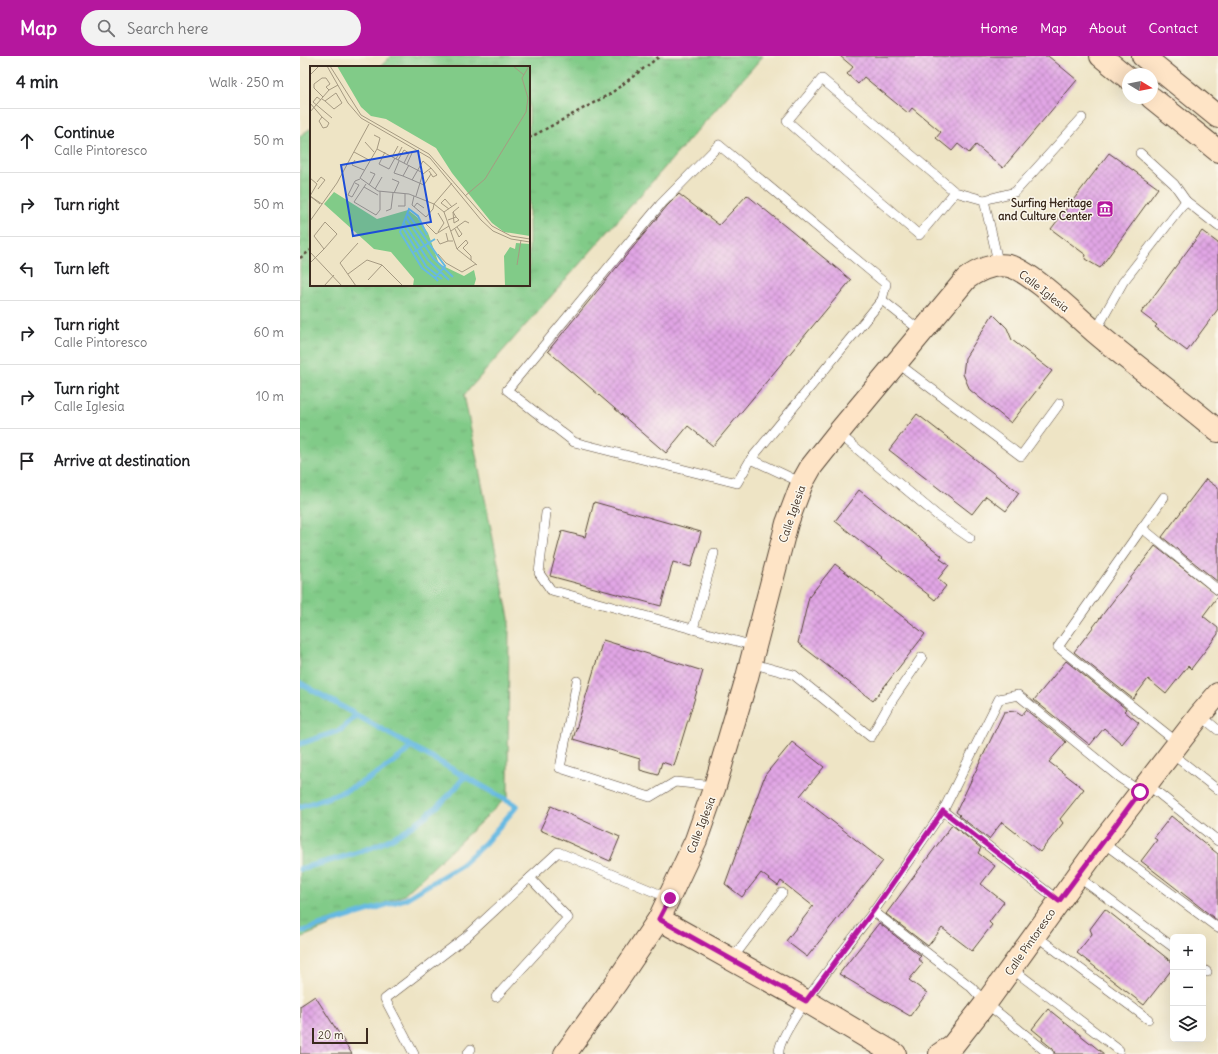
<!DOCTYPE html>
<meta charset="utf-8">
<style>
:root{--surface:#fff;--page:#f2f2f2;--text:#202124;--muted:#757577;--line:#e0e0e0;--accent:#b5179e}
body{margin:0;font-family:Delius,sans-serif;background:var(--page);color:var(--text)}
.controls{position:absolute;right:12px;bottom:12px;display:grid;overflow:hidden;border-radius:6px;box-shadow:0 4px 16px #0002}
.controls button{width:36px;height:36px;display:grid;place-items:center;padding:0;border:0;border-bottom:1px solid var(--line);background:var(--surface);color:var(--text);font:20px sans-serif}
.compass{position:absolute;left:822px;top:12px;width:36px;height:36px;border-radius:50%;background:var(--surface);box-shadow:0 4px 16px #0002;rotate:100deg}
.scale{position:absolute;left:12px;bottom:10px;width:56px;box-sizing:border-box;padding-left:4px;border:2px solid #3b2a1e;border-top:0;font-size:11px;line-height:14px;white-space:nowrap;color:#3b2a1e;-webkit-text-stroke:3px #fbf7ec;paint-order:stroke}
.stop{position:absolute;width:12px;height:12px;margin:-9px;border:3px solid #b5179e;border-radius:50%;background:#fff}
.stop.end{background:#b5179e;border-color:#fff;box-shadow:0 1px 4px #0008}
.list{margin:0;padding:0;list-style:none}
h2{display:flex;justify-content:space-between;align-items:center;height:52px;margin:0;padding:0 16px;font-size:17px}
h2 small{font-size:13px;font-weight:400;color:var(--muted)}
.list li{display:grid;grid-template-columns:26px 1fr auto;gap:12px;align-items:center;box-sizing:border-box;height:64px;padding:0 16px;border-top:1px solid var(--line)}
.list b{display:block;font-size:15px;white-space:nowrap}
.list p{margin:0;font-size:13px;white-space:nowrap;color:var(--muted)}
.list em{font-size:13px;font-style:normal;color:var(--muted)}
.icon{flex:none;width:22px;height:22px;fill:none;stroke:currentColor;stroke-width:2;stroke-linecap:round;stroke-linejoin:round}
.map{position:relative;flex:none;width:918px;height:998px;overflow:hidden}
header{display:flex;align-items:center;gap:24px;box-sizing:border-box;height:56px;padding:0 20px;background:var(--accent);color:#fff}
header strong{font-size:19px}
nav{display:flex;gap:22px;margin-inline-start:auto;font-size:14px}
.search{width:280px;height:36px;background:var(--page);display:flex;align-items:center;gap:10px;box-sizing:border-box;padding:0 14px;border-radius:22px;color:var(--muted);font-size:15px}
main{display:flex}
aside{flex:1;background:var(--surface)}
.map>svg:first-child{display:block}
.grass{fill:url(#grass-tufts);stroke:#5e7a53}
.lines{fill:none;stroke-linecap:round;stroke-linejoin:round}
.stream{stroke:#66b9e2;stroke-width:5.5}
.building{fill:url(#building-cross-hatch)}
.lane-casing{stroke:#564637;stroke-width:10}
.secondary-casing{stroke:#564637;stroke-width:24}
.path{stroke:#564637;stroke-width:2.5;stroke-dasharray:3 3;stroke-linecap:butt}
.lane{stroke:#fff;stroke-width:9}
.secondary{stroke:#fee4c6;stroke-width:22}
.route{stroke:#b5179e;stroke-width:5}
.labels{text-anchor:middle;dominant-baseline:central;stroke-width:3;stroke-linejoin:round;paint-order:stroke}
.poi-label{font-size:11px;font-weight:bold;fill:#3b2a1e;stroke:#fbf7ec;text-anchor:end}
.street-label{font-size:11px;fill:#3b2a1e;stroke:#fbf7ec}
.inset-river{fill:none;stroke:#66b9e2;stroke-width:2}
.inset-road{fill:none;stroke:#a69a82;stroke-width:1}
.view{fill:#1d4ed8;fill-opacity:0.15;stroke:#1d4ed8;stroke-width:2}
.inset-edge{fill:none;stroke:#3b2a1e;stroke-width:2}
</style>
<header>
<strong>Map</strong>
<div class="search"><svg class="icon" aria-label="search" viewBox="0 0 24 24"><circle cx="10" cy="10" r="6"/><path d="M15 15l6 6"/></svg>Search here</div>
<nav><a>Home</a><a>Map</a><a>About</a><a>Contact</a></nav>
</header>
<main>
<aside>
<h2>4 min<small>Walk · 250 m</small></h2>
<ul class="list">
<li><svg class="icon" aria-label="ahead" viewBox="0 0 24 24"><path d="M12 20V5M6 11l6-6 6 6"/></svg><div><b>Continue</b><p>Calle Pintoresco</p></div><em>50 m</em></li>
<li><svg class="icon" aria-label="right" viewBox="0 0 24 24"><path d="M7 20v-9h11M14 6l5 5-5 5"/></svg><div><b>Turn right</b></div><em>50 m</em></li>
<li><svg class="icon" aria-label="left" viewBox="0 0 24 24"><path d="M17 20v-9H6M10 6l-5 5 5 5"/></svg><div><b>Turn left</b></div><em>80 m</em></li>
<li><svg class="icon" aria-label="right" viewBox="0 0 24 24"><path d="M7 20v-9h11M14 6l5 5-5 5"/></svg><div><b>Turn right</b><p>Calle Pintoresco</p></div><em>60 m</em></li>
<li><svg class="icon" aria-label="right" viewBox="0 0 24 24"><path d="M7 20v-9h11M14 6l5 5-5 5"/></svg><div><b>Turn right</b><p>Calle Iglesia</p></div><em>10 m</em></li>
<li><svg class="icon" aria-label="arrive" viewBox="0 0 24 24"><path d="M6 21V4h12l-3 4 3 4H6"/></svg><div><b>Arrive at destination</b></div></li>
</ul>
</aside>
<div class="map">
<svg width="918" height="998" viewBox="0 0 918 998">
<defs>
<pattern id="grass-tufts" width="24" height="20" patternUnits="userSpaceOnUse"><rect width="24" height="20" fill="#81cb88"/><path d="M3 7l-1-3M5 7V3M7 7l1-3M15 17l-1-3M17 17v-4M19 17l1-3" fill="none" stroke="#70ae75"/></pattern>
<pattern id="building-cross-hatch" width="8" height="8" patternUnits="userSpaceOnUse"><rect width="8" height="8" fill="#e1a6e5"/><path d="M0 0l8 8M0 8l8-8" fill="none" stroke="#b887b9"/></pattern>
</defs>
<rect width="100%" height="100%" fill="#fbf7ec"/>
<filter id="ink" filterUnits="userSpaceOnUse"><feTurbulence type="fractalNoise" baseFrequency=".025" numOctaves="2"/><feDisplacementMap in="SourceGraphic" scale="8" xChannelSelector="R" yChannelSelector="G"/><feConvolveMatrix kernelMatrix="1 2 1 2 8 2 1 2 1" color-interpolation-filters="sRGB"/></filter>
<filter id="wash" filterUnits="userSpaceOnUse"><feTurbulence type="fractalNoise" baseFrequency=".012" numOctaves="4" result="noise"/><feDisplacementMap in="SourceGraphic" scale="16" xChannelSelector="R" yChannelSelector="G"/><feGaussianBlur stdDeviation="0.9" result="paint"/><feColorMatrix in="noise" values="0 0 0 0 0 0 0 0 0 0 0 0 0 0 0 0 0 1.4 0 .05"/><feComposite in="paint" operator="in"/></filter>
<g filter="url(#wash)">
<rect width="100%" height="100%" fill="#eee4c5"/>
<!-- grass -->
<path class="grass" d="M91,0H463L164,339L209,562L208,740L104,839L0,882V80L11,72V229H229V11H80Z"/>
<g class="lines">
<!-- stream -->
<g class="stream">
<path d="M0,627L217,750L185,787L161,809L105,843L0,876"/>
<path d="M0,688L41,674L56,659"/>
<path d="M0,751C34,740 64,729 92,707C99,702 106,697 111,690"/>
<path d="M0,813C27,805 56,799 82,787C111,774 146,747 164,721"/>
</g>
</g>
<g id="blocks">
<!-- building -->
<g class="building">
<path d="M540,0H748L777,24L703,112L676,89L669,97L658,88L652,95L636,82L641,76L612,52L608,57L564,21L558,28L547,18L553,11Z"/>
<path d="M809,97L858,132L800,212L785,203L786,199L751,173Z"/>
<path d="M379,138L419,169L447,139L551,224L413,390L388,370L366,397L248,295L367,150Z"/>
<path d="M902,175L918,187V253L887,295L855,271L857,269L841,257Z"/>
<path d="M693,258L707,272L712,284L752,315L711,367L670,334L663,318L665,302Z"/>
<path d="M617,358L719,437L706,455L686,440L672,458L589,394Z"/>
<path d="M906,423L918,432V526L862,481Z"/>
<path d="M559,434L642,500L640,503L649,509L638,523L646,530L635,544L535,465Z"/>
<path d="M294,446L401,476L391,511L373,506L361,550L250,520L262,475L285,481Z"/>
<path d="M855,490L918,540L903,560L918,572V578L891,613L888,610L866,638L848,623L833,643L774,596Z"/>
<path d="M535,508L625,578L573,645L498,587L509,541Z"/>
<path d="M303,584L403,615L374,710L362,706L358,719L340,714V703L273,683Z"/>
<path d="M766,605L826,653L824,655L839,667L822,688L804,672L790,689L734,644Z"/>
<path d="M726,654L766,686L749,706L784,733L760,763L763,767L740,796L702,766L689,783L659,760L660,759L656,756L704,656L716,655L722,659Z"/>
<path d="M492,686L524,711L500,740L583,805L507,901L486,885L513,850L481,825L478,830L461,817L442,841L425,828L465,719Z"/>
<path d="M251,750L320,781L310,805L240,774Z"/>
<path d="M871,760L918,798V865L841,805L857,784L854,782Z"/>
<path d="M652,769L681,792L678,797L695,810L681,828L704,846L689,866L692,869L672,895L642,872L628,890L586,858Z"/>
<path d="M805,853L873,907V912L844,949L777,897L792,878L790,873Z"/>
<path d="M579,867L621,900L618,903L623,907L609,924L627,937L610,960L539,918Z"/>
<path d="M15,940L52,998H0V950Z"/>
<path d="M748,953L804,998H755L753,993L742,984L743,982L732,973Z"/>
</g>
</g>
</g>
<g filter="url(#ink)">
<use href="#blocks" fill-opacity="0" stroke="#564637" stroke-width="1"/>
<g class="lines">
<!-- lane casing -->
<g class="lane-casing">
<g id="lane">
<path d="M840,97L874,128L886,145"/>
<path d="M655,136L619,179L487,65L522,23L655,136L684,144L699,210"/>
<path d="M684,144L715,136L782,62"/>
<path d="M795,276L823,226L886,145L918,170"/>
<path d="M596,306L721,400L760,347"/>
<path d="M538,377L638,460L670,482"/>
<path d="M451,403L582,244"/>
<path d="M502,427L451,403L437,427L274,386L207,334L360,149L419,89L586,228L582,244L622,276"/>
<path d="M246,457L239,517L251,534L454,590"/>
<path d="M842,472L864,441"/>
<path d="M393,573L414,497"/>
<path d="M450,607L494,619L571,681L589,649L622,601"/>
<path d="M277,625L260,712L350,741L375,726L415,730"/>
<path d="M900,659L918,674"/>
<path d="M878,687L758,591L842,472L918,534"/>
<path d="M871,697L918,734"/>
<path d="M847,728L918,785"/>
<path d="M802,786L918,872"/>
<path d="M777,820L873,891"/>
<path d="M759,845L643,755L699,643L718,639L820,722L841,736"/>
<path d="M573,855L671,931L686,947L749,998"/>
<path d="M735,879L848,963"/>
<path d="M432,903L482,837"/>
<path d="M711,912L819,994"/>
<path d="M903,913L907,916"/>
<path d="M196,941L268,862L230,822"/>
<path d="M114,998L85,943L166,881L258,796L369,842"/>
<path d="M167,998L171,993"/>
<path d="M479,998C476,975 557,878 574,855C597,822 620,788 643,755"/>
</g>
</g>
<!-- secondary casing -->
<g class="secondary-casing">
<g id="secondary">
<path d="M801,0L828,22"/>
<path d="M843,0L918,61"/>
<path d="M852,42L918,95"/>
<path d="M359,863L506,945L595,998"/>
<path d="M265,998L316,927L359,863L396,784L415,730L446,625L487,467L502,427L511,411L538,377L666,223C678,214 694,207 709,210C731,215 776,260 795,276C835,310 878,341 918,375"/>
<path d="M640,998L653,989L686,947L802,786L900,659L918,638"/>
</g>
</g>
<!-- path -->
<g class="path">
<path d="M229,82L310,38L360,0"/>
<path d="M0,202L11,194"/>
</g>
<!-- lane -->
<use href="#lane" class="lane"/>
<!-- secondary -->
<use href="#secondary" class="secondary"/>
</g>
</g>
<g class="lines" filter="url(#ink)">
<!-- route -->
<path class="route" d="M370,842L359,863L506,945L573,855L643,755L759,845L840,736"/>
</g>
<!-- icons -->
<defs>
<g id="museum-square" transform="scale(0.9)"><rect x="-9" y="-9" width="18" height="18" rx="4" fill="#b5179e" stroke="#fbf7ec"/><path d="M0-6L6-3V-2H-6V-3ZM-5-1h2V3h-2ZM-1-1h2V3h-2ZM3-1h2V3H3ZM-6 4H6V6H-6Z" fill="#fff"/></g>
</defs>
<g fill-rule="evenodd">
<use href="#museum-square" x="805" y="153"/>
</g>
<g class="labels">
<!-- poi labels -->
<g class="poi-label">
<text x="792" y="147">Surfing Heritage<tspan x="792" dy="13">and Culture Center</tspan></text>
</g>
<!-- street labels -->
<g class="street-label">
<text transform="translate(744 235) rotate(38)">Calle Iglesia</text>
<text transform="translate(492 458) rotate(-71)">Calle Iglesia</text>
<text transform="translate(401 769) rotate(-69)">Calle Iglesia</text>
<text transform="translate(730 886) rotate(-55)">Calle Pintoresco</text>
</g>
</g>
<!-- overview -->
<g transform="translate(10 10)">
<rect width="220" height="220" fill="#eee4c5"/>
<path d="M27,0H220V170L194,166L182,157L142,107L126,82L76,53L61,50L51,41ZM24,126L67,153L98,144L107,151L118,167L129,198L154,210L164,204L166,213L164,220H103L104,213L81,186L64,183L14,138Z" fill="#81cb88"/>
<path d="M206,177L220,178V220H195L194,190L200,181L205,183Z" fill="#81cb88"/>
<path d="M220,192V208H212L214,200Z" fill="#81cb88"/>
<path class="inset-river" d="M98,148L135,200L125,212L128,215M96,152L123,192L143,211M94,157L118,194L139,214M93,162L116,200L132,213M117,169L108,150L99,143L90,166L112,202L125,212M104,186L125,173"/>
<path class="inset-road" d="M17,0L38,37L51,52L120,92L171,154L183,165L201,173L220,176M20,0L51,49L119,88L182,160L201,170L220,173M203,0L214,9M0,9L9,0M13,31L4,22V18L12,12H16L20,18L16,21L19,24M12,33L15,35L26,27L32,37L24,43L15,35M11,34L7,31L3,36L22,52M0,37L12,51L9,55L13,62L17,61L19,57L12,51M0,46L19,24L28,19M64,69L70,72L67,83M55,76L64,86M67,83L50,112L68,125L99,128L124,138L142,117M67,83L113,107L106,130M44,86L59,94M75,86L69,98L79,103L85,92M82,91L88,80M86,93L92,81M45,94L42,99L54,104M88,94L94,84L99,87L94,97M89,95L84,107L93,110L99,99M97,98L102,87M113,108L121,102L127,109L123,111L119,105M93,110L114,119L121,108M0,112L7,118L0,130M82,113L89,116L84,127M102,114L113,95L121,102M7,116L11,111L15,114L8,123M45,117L49,119L42,131L38,129L45,115L50,113M56,118L44,136L66,149L70,144V125M59,119L65,108L60,106M54,121L68,129M65,123L72,111M0,130L12,138M0,130L10,138M104,130L102,139L116,151L123,143L124,138L134,146L147,183L167,199M155,130L175,113L216,46L218,32L212,12L219,0M88,140H95V128M104,141L107,137L114,142M139,143L131,137L135,133L142,141M76,145L81,143L83,127M134,146L147,137M143,146L144,157L149,154L146,151M128,147L134,157L128,166M138,154L146,151L143,146L149,141M0,155L27,117L59,58M15,156L27,168L14,183L4,170ZM116,158L126,168L139,160M145,163L149,171L152,168L147,161M141,165L155,155L159,157M136,167L138,175H143M127,173L130,178L138,175M147,183L156,174L158,177L153,182L161,190V194M0,186L32,220M128,188L136,197L152,206L166,198M0,197L14,183M207,199L211,174M38,208L57,194L72,199L93,220M58,214L72,199M14,220L24,209M46,220L30,197L48,177"/>
<path class="view" d="M108,85L121,156L43,170L31,99Z"/>
<rect width="220" height="220" class="inset-edge"/>
</g>
</svg>
<div class="controls">
<button>+</button>
<button>−</button>
<button><svg class="icon" aria-label="layers" viewBox="0 0 24 24"><path d="M12 4l9 5-9 5-9-5zM3 14l9 5 9-5"/></svg></button>
</div>
<svg class="compass" viewBox="-18 -18 36 36"><path d="M0-13l5 13h-10z" fill="#e53935"/><path d="M0 13l5-13h-10z" fill="#757577"/></svg>
<div class="scale">20 m</div>
<div class="stop" style="left:840px;top:736px"></div>
<div class="stop end" style="left:370px;top:842px"></div>
</div>
</main>
